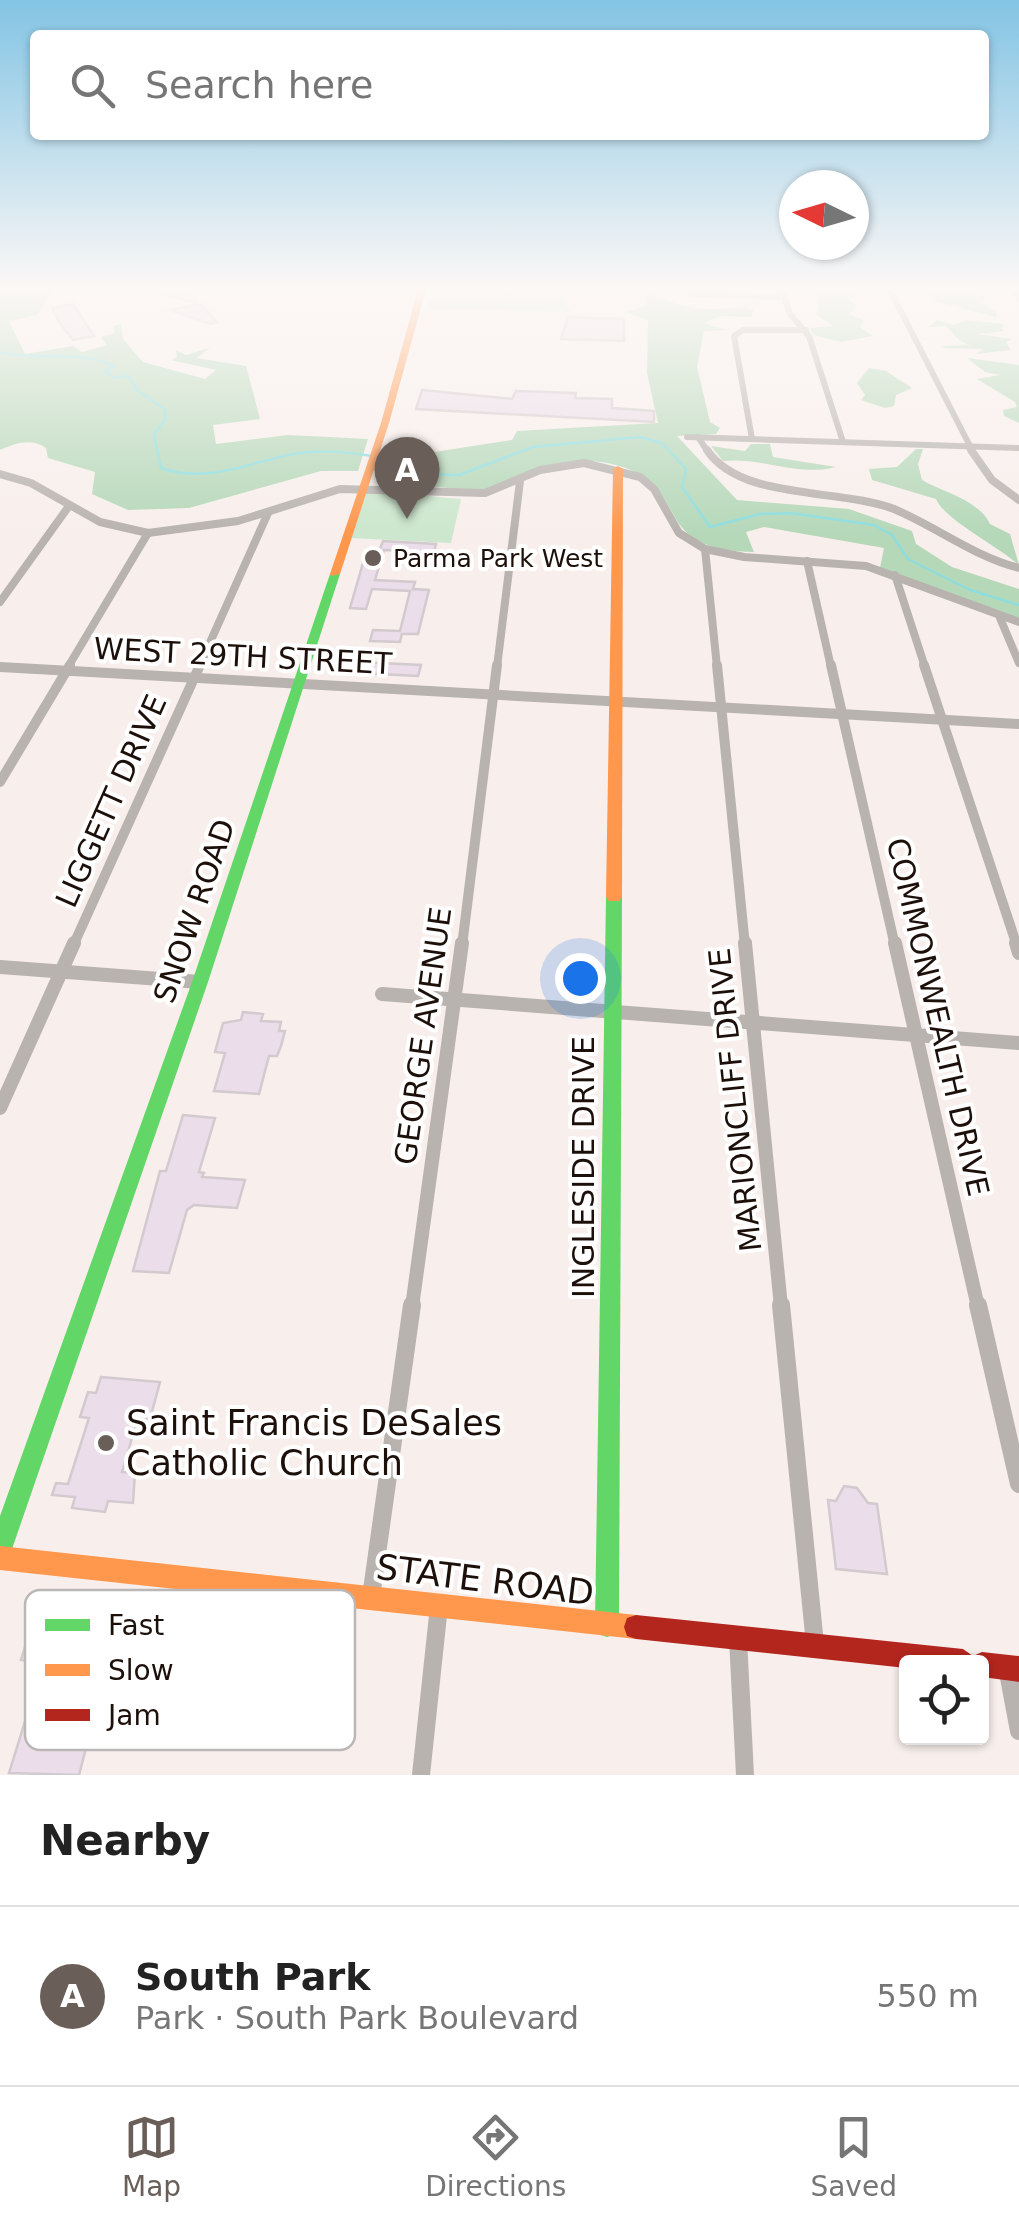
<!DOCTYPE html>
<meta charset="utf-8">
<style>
:root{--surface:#fff;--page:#f6f6f6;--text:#222;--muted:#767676;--line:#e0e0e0;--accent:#6a5e59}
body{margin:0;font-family:"DejaVu Sans",sans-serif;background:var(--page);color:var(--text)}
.controls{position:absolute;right:30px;bottom:30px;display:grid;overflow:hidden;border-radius:10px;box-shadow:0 2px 8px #0004}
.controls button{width:90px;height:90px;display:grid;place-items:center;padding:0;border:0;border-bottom:2px solid var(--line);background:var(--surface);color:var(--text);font:50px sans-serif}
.compass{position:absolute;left:779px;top:170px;width:90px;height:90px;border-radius:50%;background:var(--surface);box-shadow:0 2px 8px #0004;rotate:275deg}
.you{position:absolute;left:580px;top:978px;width:35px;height:35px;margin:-25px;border:8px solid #fff;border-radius:50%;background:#1a73e8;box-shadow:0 0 0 15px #1a73e833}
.badge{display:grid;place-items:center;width:65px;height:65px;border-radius:50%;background:var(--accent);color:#fff;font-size:32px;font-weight:700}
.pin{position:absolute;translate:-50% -82px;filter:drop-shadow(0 2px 5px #0008)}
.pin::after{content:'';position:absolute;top:52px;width:35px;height:30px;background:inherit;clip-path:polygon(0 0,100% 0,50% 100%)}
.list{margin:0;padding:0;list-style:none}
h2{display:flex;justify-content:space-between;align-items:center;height:130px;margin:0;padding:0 40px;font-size:42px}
h2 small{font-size:32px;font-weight:400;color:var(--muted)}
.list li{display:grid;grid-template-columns:65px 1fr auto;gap:30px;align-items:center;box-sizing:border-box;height:180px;padding:0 40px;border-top:2px solid var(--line)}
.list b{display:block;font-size:38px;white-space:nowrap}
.list p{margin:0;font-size:32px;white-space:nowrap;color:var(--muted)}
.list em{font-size:32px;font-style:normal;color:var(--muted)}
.icon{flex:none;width:55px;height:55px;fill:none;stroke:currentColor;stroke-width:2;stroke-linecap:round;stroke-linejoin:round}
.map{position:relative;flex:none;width:1019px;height:1775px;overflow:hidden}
.search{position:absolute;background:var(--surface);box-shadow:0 2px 8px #0004;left:30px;right:30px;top:30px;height:110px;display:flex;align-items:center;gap:25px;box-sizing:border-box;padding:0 35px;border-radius:10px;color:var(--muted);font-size:38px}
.sheet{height:310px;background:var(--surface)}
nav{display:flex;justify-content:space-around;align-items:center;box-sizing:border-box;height:140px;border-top:2px solid var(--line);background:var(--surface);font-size:28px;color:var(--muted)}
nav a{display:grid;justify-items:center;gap:5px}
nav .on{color:var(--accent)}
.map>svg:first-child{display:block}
.green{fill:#cce7cd}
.forest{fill:#b5d8b9}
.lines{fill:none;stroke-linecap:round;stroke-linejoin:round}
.stream{stroke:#8ddddf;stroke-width:2.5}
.building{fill:#ebdde9;stroke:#d2cace;stroke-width:2.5}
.street-far4{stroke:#b8b3af;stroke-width:6}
.street-far3{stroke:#b8b3af;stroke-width:8}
.street-far2{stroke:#b8b3af;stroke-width:10}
.street-far1{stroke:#b8b3af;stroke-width:14}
.street{stroke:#b8b3af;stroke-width:18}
.fast{fill:#63d668;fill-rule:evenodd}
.slow{fill:#ff974d;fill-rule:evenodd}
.jam{fill:#b3261e;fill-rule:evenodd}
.poi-dot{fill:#6a5e59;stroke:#fff;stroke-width:4}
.labels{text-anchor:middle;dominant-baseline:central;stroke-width:8;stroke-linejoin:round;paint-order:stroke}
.far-poi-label{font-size:25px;fill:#1d100a;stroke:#fff;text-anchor:start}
.street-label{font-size:30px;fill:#1d100a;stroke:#fff}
.near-poi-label{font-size:35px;fill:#1d100a;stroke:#fff;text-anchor:start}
.near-street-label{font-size:35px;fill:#1d100a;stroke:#fff}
.key{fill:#fff;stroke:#bbb7b6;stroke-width:2.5}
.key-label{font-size:28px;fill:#1d100a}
</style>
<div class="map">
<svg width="1019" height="1775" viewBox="0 0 1019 1775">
<rect width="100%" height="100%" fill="#f8efec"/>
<!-- green -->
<g class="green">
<path d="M432,286L557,289L570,312L428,309Z"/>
<path d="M367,491L461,499L451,543L351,538Z"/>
</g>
<!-- forest -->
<g class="forest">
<path d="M0,286H49L53,291L37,315L9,321L25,354L73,346L82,352L107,345L101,337L115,333L113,326L121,324L123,339L143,362L205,379L216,370L171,360L177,357L176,350L186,355L210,348L196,358L246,366L260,419L213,425L216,444L288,435L368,439L358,471H321L189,508L128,510L92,494L95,472L48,458L46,448C31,438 16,443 0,450Z"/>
<path d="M811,286L854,288L860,296L848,298L857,306L849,314L864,320L860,327L873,336L840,342L814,335L810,328L834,326L816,315L819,306Z"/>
<path d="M910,286H960L962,291L983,296L986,301L980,302L997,313L996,317L933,301L937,298Z"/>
<path d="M644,293C665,299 683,308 706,309C724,310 738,304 754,310L751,317L722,316L703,323L727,330L704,331L697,367L710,422L720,428L716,434L677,436L737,500L849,509L912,531L916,544L952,567L1019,589V620L880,568L884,548L764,527L746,532L754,552C649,550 692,490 623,467C569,449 534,477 484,490C467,494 455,488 439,487C418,486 398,488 378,485L390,446L421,448V454L512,440L517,431L658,423L647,373L648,320L626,312L648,305Z"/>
<path d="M938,320L954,325L966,320C977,322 998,322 1005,325L1001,328L1005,331L977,334L1013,339L1006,342L1011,350L976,354L983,349L945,348L942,346L970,345L960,341L946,326L928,327Z"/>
<path d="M967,358L1019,365V423L1004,416L1003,410L1017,407L1015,402L977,379L1000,375L985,372Z"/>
<path d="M869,368L886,371L912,388L896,395L894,406L885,408L861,400L865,395L857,383Z"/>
<path d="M751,444H770L773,457L836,467C800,477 761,457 723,461L711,446L745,451Z"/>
<path d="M916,449H923L918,464L922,480C943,492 979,500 990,524L1010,534L1019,565C999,547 944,519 936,499L872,480L869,469L897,467Z"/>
</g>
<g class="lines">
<!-- stream -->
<g class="stream">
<path d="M0,297L9,304L0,314"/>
<path d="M0,352C38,362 78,349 114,366L105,371L114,378L128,376L139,392L165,409V420L154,434L161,468C207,484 247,463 293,454C319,449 346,452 372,456"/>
<path d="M379,458L401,467L405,474L459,475L533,447L640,437L662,443L686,469L682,487L710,527L760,514L790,513L874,525L892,535L908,559L970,590L1019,605"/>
</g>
</g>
<!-- building -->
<g class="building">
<path d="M134,286L191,294L217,322L210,324L170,310L199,304Z"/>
<path d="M73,304L94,336L73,340L59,322L52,308Z"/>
<path d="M568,317L624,319V341L561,339Z"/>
<path d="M422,390L512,399L516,391L576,393L575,398L612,399V408L654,411V422L416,409Z"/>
<path d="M383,541L436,544L434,552L384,550L375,580L415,582L413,589L429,590L418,634H402L400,642L370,641L373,630L400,631L410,591L372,589L366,609L350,608L367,549H380Z"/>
<path d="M359,662L421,665L418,676L356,673Z"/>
<path d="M243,1012L263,1014L261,1021L281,1022L279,1031H285L281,1046L277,1056H269L259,1094L214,1091L225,1053L215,1052L223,1023L241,1020Z"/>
<path d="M183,1115L215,1118L199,1172L204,1173L202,1177L245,1180L237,1208L194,1205L187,1210L169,1273L133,1271L160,1171H166Z"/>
<path d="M101,1377L160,1382L150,1419L138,1418L122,1472L135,1473L133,1503L108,1501L105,1512L72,1508L75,1497L52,1495L56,1483L68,1484L89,1418L80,1417L88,1392L96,1393Z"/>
<path d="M844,1486L857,1488L868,1503L877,1504L887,1574L836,1569L828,1500L836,1501Z"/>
<path d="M29,1634L135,1645L129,1672L21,1660Z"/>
<path d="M26,1718L92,1725L79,1775L9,1773Z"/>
</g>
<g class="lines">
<!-- street-far4 -->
<g class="street-far4">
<path d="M687,286L690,294L784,297"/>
<path d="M781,286L790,314L809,336L843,442"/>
<path d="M888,286L973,452"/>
<path d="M1010,286L1019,298"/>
<path d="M687,437L1019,448"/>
<path d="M698,437L708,452"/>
<path d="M752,439L734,336L743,330H806"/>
</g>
<!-- street-far3 -->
<g class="street-far3">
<path d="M707,450C741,501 840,488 894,509C937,527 973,556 1019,568"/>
<path d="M971,450L992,480L1019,500"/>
<path d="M0,474L31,483L100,522L148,533L238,521L340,489L485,493L540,470L584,463L640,477L654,489L679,533L705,549L744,557L866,566L1019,622"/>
<path d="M705,549L717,667"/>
<path d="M807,561L831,667"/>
<path d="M895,575L925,667"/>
<path d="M0,602L69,506"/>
<path d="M1000,618L1019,663"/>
<path d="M68,667L148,533"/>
<path d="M199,667L268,513"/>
<path d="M497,667L520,481"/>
</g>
<!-- street-far2 -->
<g class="street-far2">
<path d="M717,665L745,946"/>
<path d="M831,665L895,946"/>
<path d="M924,665L1017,946"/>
<path d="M0,667L1019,724"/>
<path d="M0,782L70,665"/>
<path d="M73,946L200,665"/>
<path d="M462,946L497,665"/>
</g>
<!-- street-far1 -->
<g class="street-far1">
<path d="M745,943L781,1307"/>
<path d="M895,943L978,1307"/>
<path d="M1016,943L1019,953"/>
<path d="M0,967L200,982"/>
<path d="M382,994L1019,1043"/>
<path d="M0,1108L74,943"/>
<path d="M412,1307L462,943"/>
</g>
<!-- street -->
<g class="street">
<path d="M781,1305L815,1644"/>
<path d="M978,1305L1019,1484"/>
<path d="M371,1597L412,1305"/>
<path d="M738,1639L745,1775"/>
<path d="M1007,1667L1019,1731"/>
<path d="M421,1775L439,1606"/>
</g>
<!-- fast -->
<g class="fast">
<path d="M335,571L340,574L208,982L12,1549L8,1557L0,1561V1516L192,982L330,574Z"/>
<path d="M614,891L619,893L622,897L619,1625L616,1634L607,1637L598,1634L595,1625L606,897L609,893Z"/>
</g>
<!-- slow -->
<g class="slow">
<path d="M419,286H427L389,423L340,574L331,576L330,574L381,423Z"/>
<path d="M618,466L623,469L622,897L619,901H609L606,897L613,469Z"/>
<path d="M0,1546L636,1615L645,1618L648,1627L645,1636L636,1639L0,1570Z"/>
</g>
<!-- jam -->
<path class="jam" d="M636,1615L963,1649L973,1656L982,1652L1019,1656V1682L982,1677V1662H906V1668L636,1639L627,1636L624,1627L627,1618Z"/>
</g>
<!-- sky -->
<linearGradient id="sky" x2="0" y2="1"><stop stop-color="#83c4e4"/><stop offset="0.54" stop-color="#fcf8f6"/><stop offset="1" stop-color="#fcf8f6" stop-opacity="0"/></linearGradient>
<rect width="1019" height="534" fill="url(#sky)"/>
<!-- markers -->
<g class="poi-dot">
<circle cx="373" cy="558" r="10"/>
<circle cx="106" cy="1443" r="10"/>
</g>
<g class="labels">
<!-- far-poi labels -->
<g class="far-poi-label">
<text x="393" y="558">Parma Park West</text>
</g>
<!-- street labels -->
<g class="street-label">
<text transform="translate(243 656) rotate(3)">WEST 29TH STREET</text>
<text transform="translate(111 801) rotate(-66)">LIGGETT DRIVE</text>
<text transform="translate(194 911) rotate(-71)">SNOW ROAD</text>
<text transform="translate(938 1017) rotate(77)">COMMONWEALTH DRIVE</text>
<text transform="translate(423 1036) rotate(-82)">GEORGE AVENUE</text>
<text transform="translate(735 1100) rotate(-96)">MARIONCLIFF DRIVE</text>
<text transform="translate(583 1167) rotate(-90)">INGLESIDE DRIVE</text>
</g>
<!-- near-poi labels -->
<g class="near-poi-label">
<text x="126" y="1423">Saint Francis DeSales<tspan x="126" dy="40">Catholic Church</tspan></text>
</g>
<!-- near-street labels -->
<g class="near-street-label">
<text transform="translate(485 1580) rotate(7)">STATE ROAD</text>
</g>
</g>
<!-- legend -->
<rect x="25" y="1590" width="330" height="160" rx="15" class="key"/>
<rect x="45" y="1619" width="45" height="12" fill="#63d668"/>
<rect x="45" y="1664" width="45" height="12" fill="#ff974d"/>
<rect x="45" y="1709" width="45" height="12" fill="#b3261e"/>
<g class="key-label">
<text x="108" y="1635">Fast</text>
<text x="108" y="1680">Slow</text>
<text x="108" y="1725">Jam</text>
</g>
</svg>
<div class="controls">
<button><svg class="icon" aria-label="locate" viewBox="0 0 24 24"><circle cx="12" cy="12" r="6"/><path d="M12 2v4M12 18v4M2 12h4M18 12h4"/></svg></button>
</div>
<svg class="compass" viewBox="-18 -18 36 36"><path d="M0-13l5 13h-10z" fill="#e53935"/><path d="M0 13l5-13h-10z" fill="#767676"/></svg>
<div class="you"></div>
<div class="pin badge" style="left:407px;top:519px">A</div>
<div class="search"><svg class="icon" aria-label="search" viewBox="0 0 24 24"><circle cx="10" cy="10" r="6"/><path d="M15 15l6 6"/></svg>Search here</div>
</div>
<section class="sheet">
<h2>Nearby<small></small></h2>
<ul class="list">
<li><span class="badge">A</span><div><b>South Park</b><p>Park · South Park Boulevard</p></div><em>550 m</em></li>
</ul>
</section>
<nav>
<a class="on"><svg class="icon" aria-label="map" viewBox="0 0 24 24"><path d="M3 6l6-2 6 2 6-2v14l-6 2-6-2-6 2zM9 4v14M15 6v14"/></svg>Map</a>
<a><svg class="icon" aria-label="directions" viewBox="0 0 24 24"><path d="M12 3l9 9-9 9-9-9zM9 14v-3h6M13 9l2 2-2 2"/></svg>Directions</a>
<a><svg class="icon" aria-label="saved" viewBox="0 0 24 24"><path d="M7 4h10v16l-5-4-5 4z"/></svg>Saved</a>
</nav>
